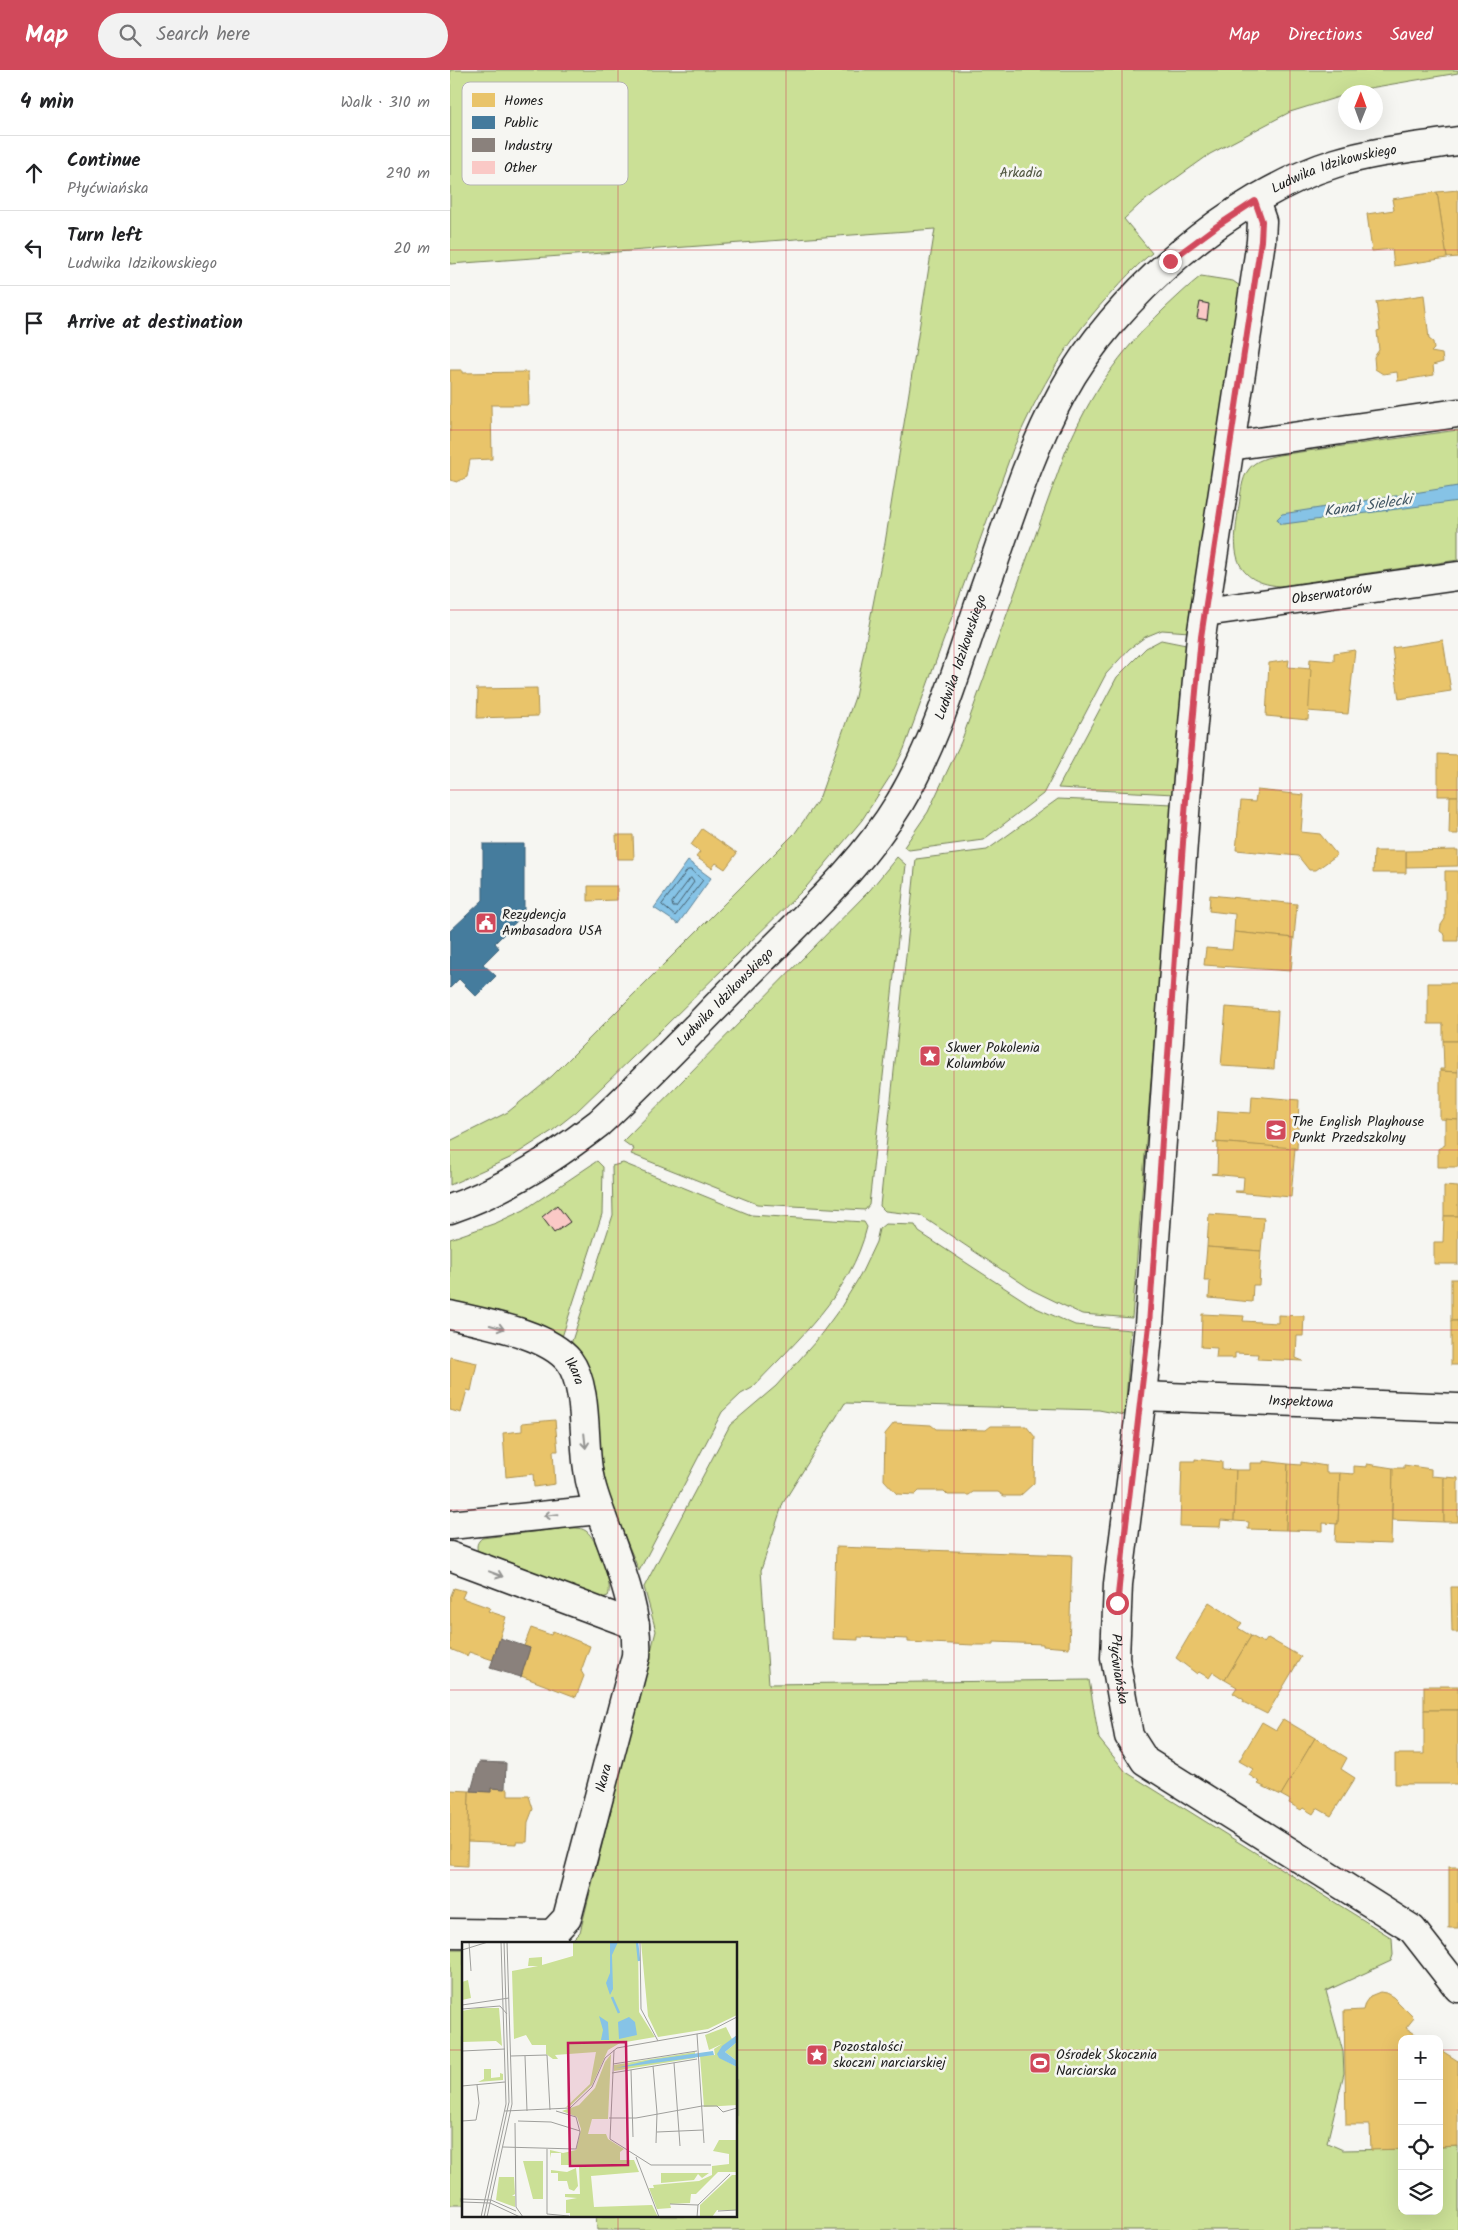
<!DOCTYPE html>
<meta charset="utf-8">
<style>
:root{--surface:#fff;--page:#f2f2f2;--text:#202124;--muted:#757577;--line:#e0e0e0;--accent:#d1495b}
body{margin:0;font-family:Kalam,sans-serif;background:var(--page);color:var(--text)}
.controls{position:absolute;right:15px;bottom:15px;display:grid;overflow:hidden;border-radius:10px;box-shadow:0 5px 20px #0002}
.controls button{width:45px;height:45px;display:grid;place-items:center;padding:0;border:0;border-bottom:1px solid var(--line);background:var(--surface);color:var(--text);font:25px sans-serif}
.compass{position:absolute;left:888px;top:15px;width:45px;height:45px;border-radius:50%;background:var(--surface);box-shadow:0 5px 20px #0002;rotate:1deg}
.stop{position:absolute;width:15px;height:15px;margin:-11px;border:4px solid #d1495b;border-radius:50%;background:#fff}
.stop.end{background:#d1495b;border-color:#fff;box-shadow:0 1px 5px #0008}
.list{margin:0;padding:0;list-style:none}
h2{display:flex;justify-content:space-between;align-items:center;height:65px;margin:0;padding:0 20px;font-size:21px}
h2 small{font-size:16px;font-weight:400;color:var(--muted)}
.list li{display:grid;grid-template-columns:32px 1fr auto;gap:15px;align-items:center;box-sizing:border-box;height:75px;padding:0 20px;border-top:1px solid var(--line)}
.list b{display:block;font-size:19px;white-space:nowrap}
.list p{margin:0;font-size:16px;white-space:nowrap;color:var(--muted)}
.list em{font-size:16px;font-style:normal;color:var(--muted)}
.icon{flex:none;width:28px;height:28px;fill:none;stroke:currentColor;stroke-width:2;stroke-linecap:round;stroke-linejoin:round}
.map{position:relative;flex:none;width:1008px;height:2160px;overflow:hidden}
header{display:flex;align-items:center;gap:30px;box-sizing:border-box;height:70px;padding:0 25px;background:var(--accent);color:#fff}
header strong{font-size:24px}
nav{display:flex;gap:28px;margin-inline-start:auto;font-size:18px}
.search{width:350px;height:45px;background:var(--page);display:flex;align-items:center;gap:12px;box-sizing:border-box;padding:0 18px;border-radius:28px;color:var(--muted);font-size:19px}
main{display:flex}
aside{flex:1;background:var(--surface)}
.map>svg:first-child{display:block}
.green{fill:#cbe096;stroke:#747e59}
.water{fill:#86c3e6;stroke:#5c8095}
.homes{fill:#e9c46a;stroke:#ac9253}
.public{fill:#457b9d;stroke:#395e76}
.industry{fill:#8a817c;stroke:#69635f}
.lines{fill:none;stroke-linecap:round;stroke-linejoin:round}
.shore{stroke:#465f6d;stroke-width:1}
.building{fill:#fac9c6;stroke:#1c1c1c}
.minor-casing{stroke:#1c1c1c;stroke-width:31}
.tertiary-casing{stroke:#1c1c1c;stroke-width:31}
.minor{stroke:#f6f6f2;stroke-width:28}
.tertiary{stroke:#f6f6f2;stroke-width:28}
.oneway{stroke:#949492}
.route{stroke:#d1495b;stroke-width:6}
.grid{fill:none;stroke:#d1495b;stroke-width:1;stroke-opacity:0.55}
.labels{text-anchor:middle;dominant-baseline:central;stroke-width:5;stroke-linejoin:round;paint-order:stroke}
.street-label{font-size:14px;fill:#1c1c1c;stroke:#f6f6f2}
.park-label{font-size:14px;fill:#515741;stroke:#f6f6f2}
.poi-label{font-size:14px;fill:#1c1c1c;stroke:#f6f6f2;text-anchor:start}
.water-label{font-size:15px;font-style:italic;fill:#415663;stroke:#f6f6f2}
.inset-river{fill:none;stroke:#86c3e6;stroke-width:2.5}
.inset-road{fill:none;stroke:#9f9f9c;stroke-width:1}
.view{fill:#c2185b;fill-opacity:0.15;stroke:#c2185b;stroke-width:2.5}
.inset-edge{fill:none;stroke:#1c1c1c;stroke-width:2.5}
.key{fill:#f6f6f2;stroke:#b5b5b2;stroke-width:1}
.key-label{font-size:14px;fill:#1c1c1c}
</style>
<header>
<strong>Map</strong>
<div class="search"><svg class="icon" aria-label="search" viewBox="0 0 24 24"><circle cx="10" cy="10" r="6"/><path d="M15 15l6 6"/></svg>Search here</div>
<nav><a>Map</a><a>Directions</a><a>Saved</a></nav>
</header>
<main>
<aside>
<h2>4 min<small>Walk · 310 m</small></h2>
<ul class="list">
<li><svg class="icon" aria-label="ahead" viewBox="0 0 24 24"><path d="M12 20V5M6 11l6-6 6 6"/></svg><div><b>Continue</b><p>Płyćwiańska</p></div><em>290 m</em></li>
<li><svg class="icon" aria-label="left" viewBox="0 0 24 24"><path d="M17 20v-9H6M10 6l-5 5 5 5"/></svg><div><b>Turn left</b><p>Ludwika Idzikowskiego</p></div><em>20 m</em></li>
<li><svg class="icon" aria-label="arrive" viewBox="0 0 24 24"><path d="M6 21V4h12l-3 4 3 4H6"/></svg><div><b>Arrive at destination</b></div></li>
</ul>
</aside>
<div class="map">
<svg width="1008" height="2160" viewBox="0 0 1008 2160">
<rect width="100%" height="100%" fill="#f6f6f2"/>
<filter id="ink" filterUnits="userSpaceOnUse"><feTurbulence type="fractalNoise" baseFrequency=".02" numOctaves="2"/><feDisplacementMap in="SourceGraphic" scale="10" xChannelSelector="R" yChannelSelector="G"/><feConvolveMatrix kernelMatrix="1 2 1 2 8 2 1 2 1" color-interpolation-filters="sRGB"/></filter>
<g filter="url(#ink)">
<!-- green -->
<g class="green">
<path d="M0,0H1008V3L896,22L895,25L840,42L760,84L690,134L674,149L702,183C688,194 677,206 666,218C618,268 591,316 563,379L454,679L441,705L412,750L357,816L210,961L126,1042L102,1061L60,1088L0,1115V1071L58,1042L102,1006L345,763L369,729L405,627L435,473L485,159L0,194Z"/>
<path d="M751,206L783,211L790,216V222L739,562L712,560L695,567L679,579L656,604L593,724L533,770L459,780L454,777L478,742L511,672L615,383C640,324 668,284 714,239C726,228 738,216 751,206Z"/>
<path d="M1008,360V490L830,516C778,512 783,474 789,436C791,424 791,409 799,399C805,390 819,387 829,385Z"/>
<path d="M711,570L736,575L737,579L724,724L608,718L667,607L696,578Z"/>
<path d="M608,729L723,734L682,1248L632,1244L617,1237L582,1220L470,1145L435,1141L430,1136L466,789L537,780Z"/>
<path d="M447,787L456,795L419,1135L415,1140L307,1134L181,1084L184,1079L173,1071L420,820Z"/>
<path d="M147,1091L153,1097L152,1144L112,1267L0,1233V1169L46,1153L74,1140Z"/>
<path d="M173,1093L301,1145L414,1152L417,1157C401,1224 347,1270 302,1318L291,1324L272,1342L189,1501C177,1470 161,1438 154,1405C143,1356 157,1315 121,1274L163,1145L162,1096Z"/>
<path d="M435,1154L465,1155L469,1162L584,1237L625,1255L681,1260L675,1345L649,1340L395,1333L333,1433L311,1500L319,1614L639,1610L649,1669L676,1702L942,1868L943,1885L941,1891L876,1921L893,1982L894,2003L877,2073L893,2080L952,2079V2141H989V2077L1008,2076V2160H147L146,2146H286V1874H118L130,1862L206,1561L194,1517L280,1355L326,1316L366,1271L391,1237L410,1206L426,1172L429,1159Z"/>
<path d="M117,1458C124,1458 130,1457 136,1461C147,1468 164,1515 158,1526L152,1528L144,1526L28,1482C26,1476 27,1472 32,1468Z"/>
<rect x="0" y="1879" width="14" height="256"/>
</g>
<!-- water -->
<g class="water">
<path d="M1008,416V431L834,454H830L827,449L832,444Z"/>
<path d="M238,791L261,808L228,854L204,838Z"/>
</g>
<!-- homes -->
<g class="homes">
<path d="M1008,120V187L997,188L987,122Z"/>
<path d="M987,122L997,188L944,196L942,179L922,181L917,144L944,140L942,129Z"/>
<path d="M974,225L979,269L983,272L984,279L981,282L992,284L993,292L983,295L984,305L948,311L947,302L933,304L925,299L924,287L929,280L927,261L930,260L926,232Z"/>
<path d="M0,300H12V303L78,302L79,335H41L42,389L20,390L17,407L7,412L0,410Z"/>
<path d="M993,570L1001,621L949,629L942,578Z"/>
<path d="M905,580L898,644L857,641L860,589L884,591V583Z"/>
<path d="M839,590L838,597L861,599L858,650L816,646L819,593Z"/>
<path d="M87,618L88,646L27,648L28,621L26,619Z"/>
<path d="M988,684L1008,685V726H988Z"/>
<path d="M807,720L854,725L851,762L870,764L887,785L866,800H859L848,786L786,780L791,731L805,732Z"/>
<path d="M1000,726H1008V764H999Z"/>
<path d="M252,759L287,783L275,799L266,793L262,798L246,787L250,782L241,775Z"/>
<path d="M166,765H183L184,789H167Z"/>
<path d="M1008,780V796L956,797V781Z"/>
<path d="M924,781H956V803H923Z"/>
<path d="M995,801H1008V871H995V865L990,861L991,855L995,849Z"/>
<path d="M138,816H167V830L138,831Z"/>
<path d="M760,825L847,834L844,868L784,862L785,844L759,841Z"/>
<path d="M784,862L844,868L841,901L754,895L756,878L782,880Z"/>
<path d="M978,913H1008V971H993V954H978Z"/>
<path d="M776,937L828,941L824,999L771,996Z"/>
<path d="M993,971H1008V1002L990,1001V999H994Z"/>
<path d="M990,1001L1008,1002V1050L990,1049Z"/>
<path d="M802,1026L849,1030L847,1079L766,1072L768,1041L801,1043Z"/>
<path d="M995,1049L1008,1050V1097H988V1079L995,1075Z"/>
<path d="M763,1072L845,1078L841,1127L785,1122V1121H793L794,1107L761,1104L767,1103L768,1073Z"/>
<path d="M994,1116L1008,1117V1146H994Z"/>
<path d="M759,1144L814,1148L811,1181L757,1177Z"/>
<path d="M994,1146H1008V1194H984V1172H993Z"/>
<path d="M757,1177L811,1181L809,1215H803L802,1232L759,1228L760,1211H754Z"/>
<rect x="1001" y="1209" width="7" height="42"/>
<path d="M752,1244L794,1246L793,1251L828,1253V1245L854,1246L853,1266H847L846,1288L853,1291L807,1289L808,1284L785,1283V1288H766L767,1278L751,1277Z"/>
<rect x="1001" y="1251" width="7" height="44"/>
<path d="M0,1287L27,1293L21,1321L17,1320L11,1343L0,1340Z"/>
<path d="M105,1350L108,1381H103L105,1414L84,1417L83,1404L56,1407L53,1363L72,1361V1353Z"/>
<path d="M444,1353L481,1355L486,1359L536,1360L541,1356H576L585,1367L584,1413L570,1426H554L548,1422H523L519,1425H498L494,1421H469L465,1425L447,1424L434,1410L435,1364Z"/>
<path d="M745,1389L772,1392V1399L786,1400L784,1451L771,1450L770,1457L730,1456L732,1391H745Z"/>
<path d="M813,1391L838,1394L836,1460L798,1459L799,1452L784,1451L786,1400H800V1393H813Z"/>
<path d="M851,1392L876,1396V1403H890L888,1454L873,1453V1461L836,1460L838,1394L851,1395Z"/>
<path d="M917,1394L943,1398L941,1474L885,1472L886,1454H888L890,1403L904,1404V1396L917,1397Z"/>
<path d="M954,1395L981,1399V1406L994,1407V1452L942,1450L943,1398H954Z"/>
<path d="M994,1407L1008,1408V1452H994Z"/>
<path d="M386,1477L622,1485L619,1578L593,1576V1574L544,1572V1575H524L458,1572V1569L408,1567V1570L383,1569Z"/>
<path d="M1001,1517H1008V1562H1002Z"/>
<path d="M4,1518L15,1521L12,1528L40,1538L38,1541L56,1547L43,1590L19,1582L17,1586L0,1579V1528Z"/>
<path d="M759,1532L792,1553L788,1558L801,1566L775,1610L763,1602L759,1608L749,1602L747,1604L726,1588Z"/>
<path d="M81,1558L101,1565L103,1561L140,1576L131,1601L134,1606L126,1627L71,1606L80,1578L74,1576Z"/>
<path d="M801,1566L814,1573L818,1568L851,1587L817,1644L793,1632L794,1630L783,1623L787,1617L775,1610Z"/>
<rect x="974" y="1616" width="34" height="24"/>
<path d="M974,1640H1008V1714H945V1684H974Z"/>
<path d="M833,1649L865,1668L831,1725L808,1714L810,1712L799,1705L803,1699L789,1691L812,1652L826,1660Z"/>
<path d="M865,1668L897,1688L891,1699L905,1708L881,1746L867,1738L863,1744L853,1738L851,1740L839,1733L840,1730L831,1725Z"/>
<path d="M41,1718L58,1719V1726H79L83,1739L78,1752L77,1772H66V1774L17,1772L19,1721L41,1722Z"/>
<path d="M0,1720L19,1721L17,1796L0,1795Z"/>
<rect x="999" y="1797" width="9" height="61"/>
<path d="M930,1922L936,1923L943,1927L964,1948L956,1958L973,1969H952V2079L921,2080L920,2055H896L894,1941L913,1940L915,1933L920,1926Z"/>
<path d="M989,1979L1008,1991V2076L989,2077Z"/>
</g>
<!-- public -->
<path class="public" d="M33,774H74V844L45,873L49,878L33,894L46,906L26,926L9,909L0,918V861L33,830Z"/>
<!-- industry -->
<g class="industry">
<path d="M50,1568L80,1578L71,1607L40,1598Z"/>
<path d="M29,1692L56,1693L55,1719L41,1718V1722L21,1721Z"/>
</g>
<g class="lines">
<!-- shore -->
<g class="shore">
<path d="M238,800H241L253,810L225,846L212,835Z"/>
<path d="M241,808L244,812L226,837H223L222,833Z"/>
</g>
</g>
<!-- building -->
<g class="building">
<path d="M750,232L759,234L757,250L747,248Z"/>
<path d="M107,1135L120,1152L104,1163L92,1147Z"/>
</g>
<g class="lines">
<!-- minor casing -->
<g class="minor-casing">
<g id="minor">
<path id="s1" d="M805,131L812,151L811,171L751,567L736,730L699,1255L692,1326L668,1514L665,1588L679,1666L695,1691L962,1859L1008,1918"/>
<path d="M780,376L1008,343"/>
<path id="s2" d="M755,542L1008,506"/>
<path id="s3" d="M0,1245C33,1253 97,1263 119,1291C138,1316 133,1369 138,1399C140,1416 146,1431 152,1447C167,1490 189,1539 186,1586L117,1848L102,1864L0,1863"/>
<path id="s4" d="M692,1326L1008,1338"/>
<path d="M0,1455L149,1440"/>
<path d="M0,1486L185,1555"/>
</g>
</g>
<!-- tertiary casing -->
<g class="tertiary-casing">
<g id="tertiary">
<path id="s5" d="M0,1139C55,1120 103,1089 149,1053C203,1003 253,949 305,897C356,845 412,795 450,732C490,665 510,587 536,515C559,450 579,383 612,323C664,227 782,125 886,93C925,81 968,77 1008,71"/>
</g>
</g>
<!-- minor -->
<use href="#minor" class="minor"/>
<!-- tertiary -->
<use href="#tertiary" class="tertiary"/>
</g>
<!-- one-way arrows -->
<defs><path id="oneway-shaft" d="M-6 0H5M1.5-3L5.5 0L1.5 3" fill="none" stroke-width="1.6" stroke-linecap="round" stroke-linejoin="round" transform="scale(1.25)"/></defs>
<g class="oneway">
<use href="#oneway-shaft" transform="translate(47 1257) rotate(16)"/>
<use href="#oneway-shaft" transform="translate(135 1371) rotate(84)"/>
<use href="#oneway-shaft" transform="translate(101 1445) rotate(174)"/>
<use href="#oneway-shaft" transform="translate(46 1504) rotate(21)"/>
</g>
</g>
<g class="lines" filter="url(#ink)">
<!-- route -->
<path class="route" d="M667,1533L699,1255L736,730L751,567L811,171L812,151L805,131L767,156L720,191"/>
</g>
<!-- grid -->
<path class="grid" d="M168,0V1874M336,0V2160M504,0V2160M672,0V2160M840,0V2160M0,180H1008M0,360H1008M0,540H1008M0,720H1008M0,900H1008M0,1080H1008M0,1260H1008M0,1440H1008M0,1620H1008M0,1800H1008M0,1980H14M286,1980H952M989,1980H1008M168,2146V2160"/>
<!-- icons -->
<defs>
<g id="civic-square" transform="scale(1.125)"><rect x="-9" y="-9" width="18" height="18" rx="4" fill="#d1495b" stroke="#f6f6f2"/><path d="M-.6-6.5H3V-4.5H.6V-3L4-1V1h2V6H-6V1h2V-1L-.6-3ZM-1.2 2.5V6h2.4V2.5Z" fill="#fff"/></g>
<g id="sight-square" transform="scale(1.125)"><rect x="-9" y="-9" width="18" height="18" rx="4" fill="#d1495b" stroke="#f6f6f2"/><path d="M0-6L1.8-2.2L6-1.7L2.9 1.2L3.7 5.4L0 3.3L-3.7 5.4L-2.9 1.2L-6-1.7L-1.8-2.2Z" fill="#fff"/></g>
<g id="school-square" transform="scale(1.125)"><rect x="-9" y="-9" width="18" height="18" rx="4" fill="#d1495b" stroke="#f6f6f2"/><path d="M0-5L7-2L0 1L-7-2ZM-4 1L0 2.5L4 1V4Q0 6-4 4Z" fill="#fff"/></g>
<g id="stadium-square" transform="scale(1.125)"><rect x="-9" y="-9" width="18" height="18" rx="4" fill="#d1495b" stroke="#f6f6f2"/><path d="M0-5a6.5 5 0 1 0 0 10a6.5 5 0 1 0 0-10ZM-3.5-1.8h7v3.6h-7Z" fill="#fff"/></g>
</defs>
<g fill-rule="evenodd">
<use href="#civic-square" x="36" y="853"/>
<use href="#sight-square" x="480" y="986"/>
<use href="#school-square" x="826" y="1060"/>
<use href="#sight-square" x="367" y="1985"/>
<use href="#stadium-square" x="590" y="1993"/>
</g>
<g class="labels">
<!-- street labels -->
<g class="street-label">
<text stroke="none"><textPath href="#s5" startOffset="1416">Ludwika Idzikowskiego</textPath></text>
<text stroke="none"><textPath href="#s2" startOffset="128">Obserwatorów</textPath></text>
<text stroke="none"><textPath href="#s5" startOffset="771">Ludwika Idzikowskiego</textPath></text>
<text stroke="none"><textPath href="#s5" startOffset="351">Ludwika Idzikowskiego</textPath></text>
<text stroke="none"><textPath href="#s3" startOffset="141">Ikara</textPath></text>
<text stroke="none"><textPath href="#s4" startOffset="159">Inspektowa</textPath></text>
<text stroke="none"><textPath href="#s1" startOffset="1478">Płyćwiańska</textPath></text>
<text transform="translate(154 1708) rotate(-75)">Ikara</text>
</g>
<!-- park labels -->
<g class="park-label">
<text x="571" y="103">Arkadia</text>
</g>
<!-- poi labels -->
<g class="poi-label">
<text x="52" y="845">Rezydencja<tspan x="52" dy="16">Ambasadora USA</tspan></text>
<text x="496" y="978">Skwer Pokolenia<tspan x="496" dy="16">Kolumbów</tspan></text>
<text x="842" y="1052">The English Playhouse<tspan x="842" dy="16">Punkt Przedszkolny</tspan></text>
<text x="383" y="1977">Pozostalości<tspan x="383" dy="16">skoczni narciarskiej</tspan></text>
<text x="606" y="1985">Ośrodek Skocznia<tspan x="606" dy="16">Narciarska</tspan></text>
</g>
<!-- water labels -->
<g class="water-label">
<text transform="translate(918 436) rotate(-8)">Kanał Sielecki</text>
</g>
</g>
<!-- overview -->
<g transform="translate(12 1872)">
<rect width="275" height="275" fill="#f6f6f2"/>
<path d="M111,0H176L177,70L193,95L158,101L146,108L130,143L108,164L103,166L128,142L134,110L93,113L96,117H91L84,112V103H70L64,93L52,97L50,29L76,24H66L67,16L80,15V23L111,14ZM179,0H275V73L246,87L196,95L186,74ZM6,38L9,56L0,58V40ZM15,66H37L40,104L34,99L0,100V69ZM264,85L270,97L259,106L257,115L275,125V163L242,165L238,114L253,113L252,107L260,102L247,108L243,93ZM275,100V119L263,110ZM233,110V116L152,129V123ZM149,112L146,177H130L126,192H144L146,197L162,207L158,210V218H172L177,230L129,234L132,265L190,263L196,275H108V271H104V258L115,256L103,255V252H118L117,223H99V211H89L88,216V208L101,211L114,208L119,187L115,175L100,169L117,163L133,146L143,120ZM22,127H29V136L38,135V131L41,132V138L16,140L22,137ZM257,198H275V230H256L234,252H229L228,261L208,262L209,266L195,267L187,246H192L191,243L237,239L250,233V224L267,222V212L251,209ZM61,219H81V257H71ZM114,226L116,244L112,249L107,247L105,239H96V231H89V228L105,230ZM199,231H247L240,236L236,232L232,238L199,241ZM270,233H275V268H255L250,275H238V263ZM37,235H52L53,252L50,254H53V265L34,258Z" fill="#cbe096"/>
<path d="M148,0H156L150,13L151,47L148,53L144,41L148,31ZM137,74L146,80L147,98H139L141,88ZM167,75L173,80L175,93L157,97L156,80ZM275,93V100L263,110L275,119V125L257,116L255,112L260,104ZM251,109L252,113L154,126L188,118Z" fill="#86c3e6"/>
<path class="inset-river" d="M175,0L177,19M150,55L157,71"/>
<path class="inset-road" d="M7,0L9,29M178,0L179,67L196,99M0,8L26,0M0,63L47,56M0,67L38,64L45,72M235,92L242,201M152,108L148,197L189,223H249M0,109L43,107M49,114L85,113L88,168M63,114L65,169M212,121L218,204M151,122L235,109M191,124L195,171L194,201M169,128L171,195M150,131L235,117M0,144L43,140M43,169L108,166L130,145L143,116L155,106L246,90L275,75M147,176H174L240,164H255L261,170L275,166M0,179L14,178L17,161L15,143M56,179L89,180L118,189M53,181L54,265L61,275M195,190L241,188M41,205L114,207L118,190L114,175L94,169M85,207V272L107,274M174,215L197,275M0,257L29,258L54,269M0,260L28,261L58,275M208,262L236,263M256,269L275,268M19,275L44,162L39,0M22,275L47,160L42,0M25,275L50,162L45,0M235,275L236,263L268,232"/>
<path class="view" d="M164,100L166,223L108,224L106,101Z"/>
<rect width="275" height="275" class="inset-edge"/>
</g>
<!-- legend -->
<rect x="12" y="12" width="166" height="103" rx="8" class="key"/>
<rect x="22" y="23" width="23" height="14" fill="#e9c46a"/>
<rect x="22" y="46" width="23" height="13" fill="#457b9d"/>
<rect x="22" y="68" width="23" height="14" fill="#8a817c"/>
<rect x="22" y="91" width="23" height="13" fill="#fac9c6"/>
<g class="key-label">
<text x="54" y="35">Homes</text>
<text x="54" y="57">Public</text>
<text x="54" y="80">Industry</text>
<text x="54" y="102">Other</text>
</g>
</svg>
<div class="controls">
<button>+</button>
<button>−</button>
<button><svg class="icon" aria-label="locate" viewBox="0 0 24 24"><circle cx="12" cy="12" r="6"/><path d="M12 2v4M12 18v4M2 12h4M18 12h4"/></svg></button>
<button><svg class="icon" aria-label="layers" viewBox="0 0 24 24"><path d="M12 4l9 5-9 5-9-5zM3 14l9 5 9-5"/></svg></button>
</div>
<svg class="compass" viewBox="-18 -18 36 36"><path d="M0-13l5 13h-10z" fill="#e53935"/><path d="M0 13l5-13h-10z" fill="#757577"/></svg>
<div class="stop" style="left:667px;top:1533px"></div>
<div class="stop end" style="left:720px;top:191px"></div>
</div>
</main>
